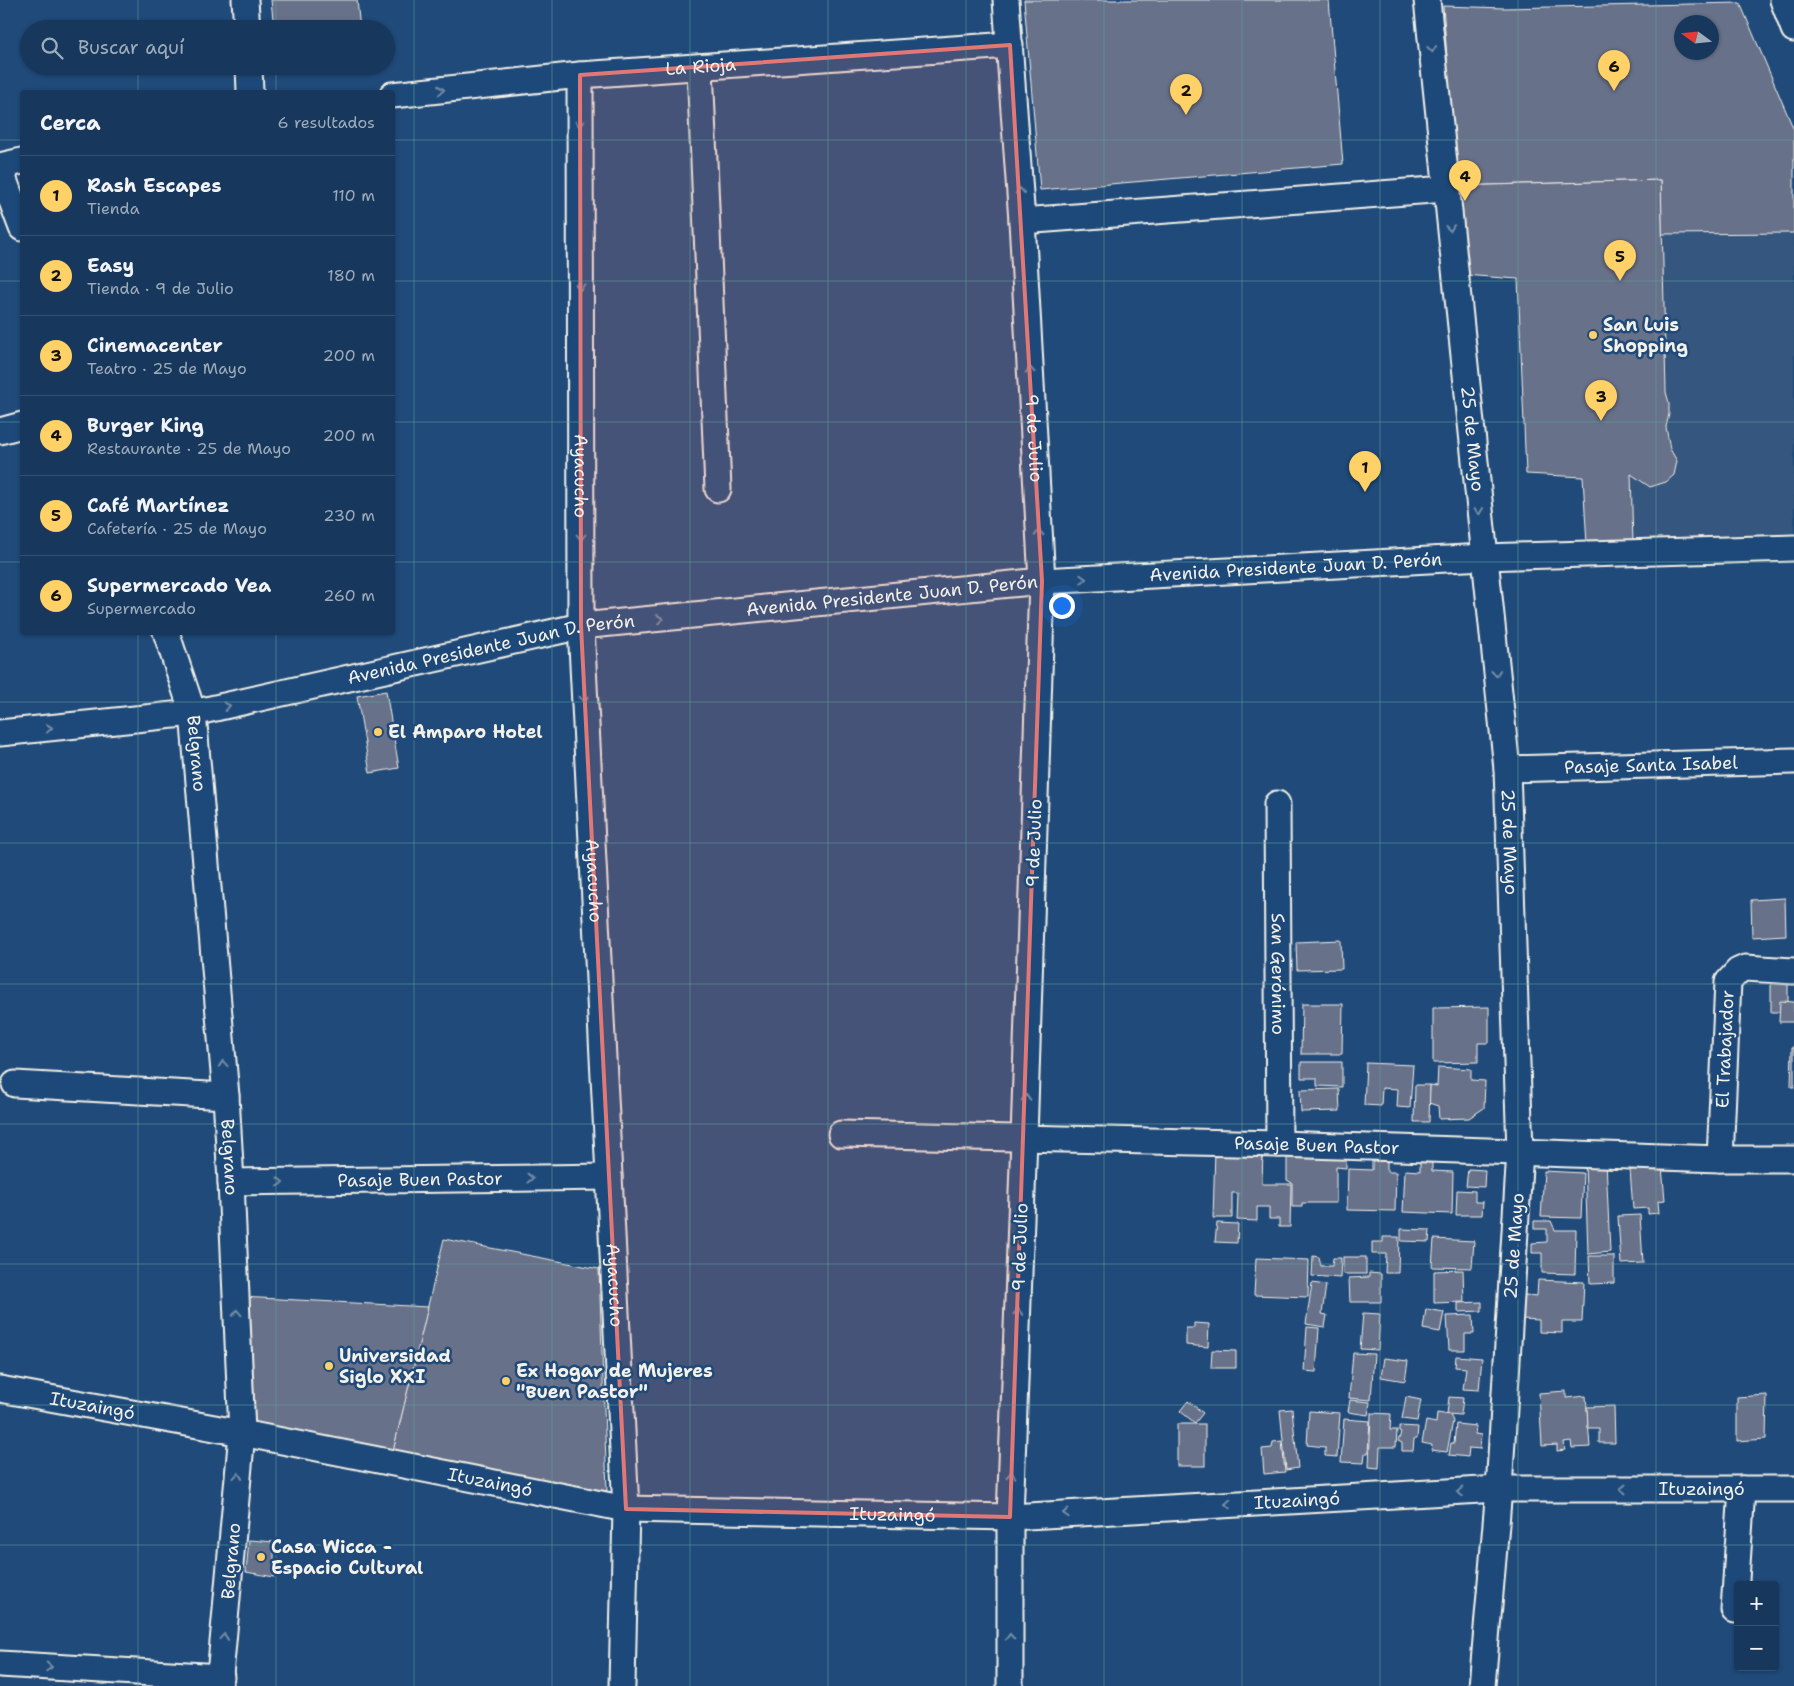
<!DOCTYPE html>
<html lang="es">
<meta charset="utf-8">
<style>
:root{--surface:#17385c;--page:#203f62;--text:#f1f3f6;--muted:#9eacbb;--line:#365272;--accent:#ffd166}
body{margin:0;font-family:"Shantell Sans",sans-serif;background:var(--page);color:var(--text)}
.controls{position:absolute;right:15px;bottom:15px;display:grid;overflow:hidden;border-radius:5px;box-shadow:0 1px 4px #0004}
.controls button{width:45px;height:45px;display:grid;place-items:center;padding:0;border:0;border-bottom:1px solid var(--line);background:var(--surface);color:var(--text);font:25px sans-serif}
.compass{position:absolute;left:1674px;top:15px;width:45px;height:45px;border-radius:50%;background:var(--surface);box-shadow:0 1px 4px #0004;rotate:285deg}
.you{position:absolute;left:1061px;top:605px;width:18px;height:18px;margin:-12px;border:4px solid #fff;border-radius:50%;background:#1a73e8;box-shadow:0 0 0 8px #1a73e833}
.badge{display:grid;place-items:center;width:32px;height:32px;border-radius:50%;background:var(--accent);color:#111;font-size:16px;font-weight:700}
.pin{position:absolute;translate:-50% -41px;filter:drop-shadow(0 1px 2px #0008)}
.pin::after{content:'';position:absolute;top:26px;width:18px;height:15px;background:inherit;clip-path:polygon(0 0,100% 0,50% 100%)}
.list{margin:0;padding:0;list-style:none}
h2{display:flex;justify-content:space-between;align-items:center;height:65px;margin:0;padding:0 20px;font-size:21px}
h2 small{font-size:16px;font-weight:400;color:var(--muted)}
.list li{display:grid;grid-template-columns:32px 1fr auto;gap:15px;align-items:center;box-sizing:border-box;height:80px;padding:0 20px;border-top:1px solid var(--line)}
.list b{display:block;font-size:19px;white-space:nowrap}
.list p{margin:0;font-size:16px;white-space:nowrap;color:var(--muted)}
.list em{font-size:16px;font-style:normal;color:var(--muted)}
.icon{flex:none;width:28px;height:28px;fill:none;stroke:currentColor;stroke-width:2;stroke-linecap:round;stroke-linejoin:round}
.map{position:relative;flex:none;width:1794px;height:1686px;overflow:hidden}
.search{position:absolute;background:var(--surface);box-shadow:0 1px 4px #0004;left:20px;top:20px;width:375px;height:55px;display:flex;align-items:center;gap:12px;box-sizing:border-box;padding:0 18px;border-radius:28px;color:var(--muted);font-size:19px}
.panel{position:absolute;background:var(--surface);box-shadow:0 1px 4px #0004;left:20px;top:90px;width:375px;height:545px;border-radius:5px}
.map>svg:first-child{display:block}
.built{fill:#35567f;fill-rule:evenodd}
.building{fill:#68718a;stroke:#f4f1e8;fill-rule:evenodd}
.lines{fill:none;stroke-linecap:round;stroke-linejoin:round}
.minor-casing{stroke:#f4f1e8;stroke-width:29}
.minor{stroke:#1f4a7a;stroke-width:25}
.oneway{stroke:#748da6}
.marked{fill:#e27875;fill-opacity:0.2;stroke:#e27875;stroke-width:4;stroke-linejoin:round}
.grid{fill:none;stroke:#5fa199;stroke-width:1;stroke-opacity:0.55}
.poi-dot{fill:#ffd166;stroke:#1f4a7a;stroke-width:2}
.labels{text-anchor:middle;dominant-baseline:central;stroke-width:5;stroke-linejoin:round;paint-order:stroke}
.street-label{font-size:18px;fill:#f4f1e8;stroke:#1f4a7a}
.poi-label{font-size:18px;font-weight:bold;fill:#f4f1e8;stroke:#1f4a7a;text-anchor:start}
</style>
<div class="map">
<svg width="1794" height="1686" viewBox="0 0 1794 1686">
<rect width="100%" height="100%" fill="#1f4a7a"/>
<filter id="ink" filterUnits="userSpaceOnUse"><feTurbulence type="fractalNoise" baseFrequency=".02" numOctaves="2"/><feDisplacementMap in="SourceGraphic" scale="10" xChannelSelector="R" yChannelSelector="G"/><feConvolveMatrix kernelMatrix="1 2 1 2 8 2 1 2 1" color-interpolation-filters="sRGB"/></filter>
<g filter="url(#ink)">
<!-- built -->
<path class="built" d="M1740,3L1794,130V537L1587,545L1583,478L1526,474L1518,279L1463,275L1443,6L1504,8ZM1682,22H1712V52H1682Z"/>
<!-- building -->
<g class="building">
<path d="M271,0H357L360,29H274Z"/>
<path d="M1024,0H1329L1343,164L1040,190Z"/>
<path d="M1740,3L1794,130V233L1662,234L1661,180L1457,186L1443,6L1504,8ZM1682,22H1712V52H1682Z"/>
<path d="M1661,180L1666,392L1669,403V414L1666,427L1670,449L1677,461L1674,475L1666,482L1650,487L1631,474L1633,544L1587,545L1583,477L1526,474L1518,279L1463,275L1457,186Z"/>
<path d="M386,691L399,768L370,773L357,696Z"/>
<path d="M1785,898L1786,935L1752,937L1751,900Z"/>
<path d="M1341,940L1342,969L1297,970L1296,942Z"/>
<rect x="1771" y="978" width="17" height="34"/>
<path d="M1780,1001L1794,1002V1022H1779Z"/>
<path d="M1302,1004H1343L1342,1054H1301Z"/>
<path d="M1489,1007V1043H1478V1062L1433,1063V1008Z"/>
<path d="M1792,1047H1794V1087H1791Z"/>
<path d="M1301,1062H1342V1087L1317,1086V1078H1301Z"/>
<path d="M1366,1063L1413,1065L1410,1108L1397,1107L1398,1089L1382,1088L1381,1106L1364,1105Z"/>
<path d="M1438,1067L1471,1069V1080L1485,1081L1484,1108L1469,1118L1439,1119L1438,1106L1429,1103L1430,1085L1437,1086Z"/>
<path d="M1415,1085H1430L1429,1122H1414Z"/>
<path d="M1339,1089L1340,1111L1301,1112L1300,1090Z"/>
<path d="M1215,1149L1263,1150L1262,1184H1291L1290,1227H1279V1219H1269V1207H1257V1221L1237,1220L1238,1193H1232V1218H1213Z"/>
<path d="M1287,1156L1346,1157V1168L1336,1167V1203H1302V1207H1292V1183L1287,1180Z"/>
<path d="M1606,1160L1610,1252L1588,1254L1585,1161Z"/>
<path d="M1372,1161H1387V1172H1396L1395,1211L1347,1210L1348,1169L1372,1170Z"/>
<path d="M1420,1162L1432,1163V1171L1453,1172L1452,1214L1403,1212L1405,1170L1420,1171Z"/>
<path d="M1662,1167L1665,1200L1658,1201L1659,1213L1648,1214V1208L1633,1209L1630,1170Z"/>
<path d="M1468,1169L1485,1170L1484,1187L1466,1186Z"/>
<path d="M1544,1171L1583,1173L1581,1218L1541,1217Z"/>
<path d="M1457,1190L1475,1191V1202H1483L1482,1215H1456Z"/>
<path d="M1640,1215L1643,1263L1621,1264L1618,1216Z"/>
<path d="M1534,1221H1551L1555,1230H1576L1575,1274L1542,1273V1253H1532V1243L1547,1242V1229H1534Z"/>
<path d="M1217,1223L1238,1224L1237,1243L1215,1242Z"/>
<path d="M1401,1229L1430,1230L1429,1242L1401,1241Z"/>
<path d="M1383,1237H1399L1398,1273H1385L1386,1254H1372V1242H1383Z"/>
<path d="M444,1239L599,1269L607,1491L392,1455Z"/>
<path d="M1434,1239L1474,1241L1472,1268L1432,1267Z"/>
<path d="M1313,1256L1319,1257L1321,1266H1332L1333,1258H1341L1340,1278L1312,1276Z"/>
<path d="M1589,1256H1614V1283L1590,1284Z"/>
<rect x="1343" y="1257" width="23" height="17"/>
<path d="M1256,1258L1309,1260L1308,1297L1254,1295Z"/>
<path d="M1463,1270L1464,1302L1434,1303V1271Z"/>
<path d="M1369,1273L1381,1274V1302H1350L1349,1278L1369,1277Z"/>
<path d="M1538,1280L1584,1282L1582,1322H1562V1333L1539,1332V1320L1523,1319L1524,1295L1537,1296Z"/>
<path d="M1312,1283L1326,1285L1322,1314L1327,1315L1325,1327L1306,1324Z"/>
<path d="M241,1297L428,1307L392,1455L247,1426Z"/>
<path d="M1482,1302V1311L1458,1312V1303Z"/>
<path d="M1426,1309L1444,1312L1440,1332L1423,1329Z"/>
<path d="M1363,1313L1380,1314L1378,1350L1360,1349Z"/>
<path d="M1473,1315L1474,1334H1465V1350H1449L1447,1316Z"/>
<path d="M1194,1323L1209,1324L1208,1347L1186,1345V1328H1194Z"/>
<path d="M1307,1327L1319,1328L1316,1372L1304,1371Z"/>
<path d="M1212,1350L1236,1351V1368H1211Z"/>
<path d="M1353,1353L1374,1354L1371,1400L1349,1398Z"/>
<path d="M1456,1356L1482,1358L1479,1390L1463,1389L1466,1368L1455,1367Z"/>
<path d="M1384,1358L1408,1361L1405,1381L1381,1377Z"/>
<path d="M1566,1391V1398L1586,1396L1590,1447L1572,1448L1571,1441L1564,1442L1565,1450L1557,1451V1445L1542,1446L1539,1393Z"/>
<path d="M1767,1395L1766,1439L1737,1441V1397Z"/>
<path d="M1406,1397L1421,1400L1417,1421L1402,1419Z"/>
<path d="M1449,1397L1463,1398L1461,1415L1447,1414Z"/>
<path d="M1350,1400L1370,1402L1368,1415L1348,1412Z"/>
<path d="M1188,1401L1203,1413L1195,1423L1180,1411Z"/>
<path d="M1614,1406L1615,1443H1599V1428H1588L1587,1407Z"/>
<path d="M1292,1409L1298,1468L1286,1470L1280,1410Z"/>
<path d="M1309,1411L1340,1413L1337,1457L1325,1456V1447L1307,1445Z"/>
<path d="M1371,1413L1391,1414L1390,1430H1397L1396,1447H1380L1379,1468L1369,1467Z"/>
<path d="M1437,1413L1450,1415L1453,1421L1447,1452L1431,1450L1432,1445L1422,1443L1426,1421L1436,1423Z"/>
<path d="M1344,1419L1370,1421L1368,1453H1365L1364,1463L1341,1462Z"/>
<rect x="1177" y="1424" width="28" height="42"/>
<path d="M1456,1424L1476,1426L1475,1434L1481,1435L1480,1449L1469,1448L1468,1457L1449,1455L1451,1443H1454Z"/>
<path d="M1399,1426L1418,1427L1417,1439H1414L1413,1451H1402V1443L1398,1441L1401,1433L1399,1432Z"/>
<path d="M1282,1441L1285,1472L1264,1474L1262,1449L1272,1448L1273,1442Z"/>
<path d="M249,1540L274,1542V1577L246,1572Z"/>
</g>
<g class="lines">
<!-- minor casing -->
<g class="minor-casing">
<g id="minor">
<path d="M245,0L247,29"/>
<path id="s1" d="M1006,0L1022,221L1042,581L1024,1138L1010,1517V1686"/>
<path id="s2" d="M1427,0L1507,769L1520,1151L1499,1489L1482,1686"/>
<path d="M1783,0L1794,29"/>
<path d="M249,66L250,92"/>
<path d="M700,67L718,489"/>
<path id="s3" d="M580,75L581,626L626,1509L622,1686"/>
<path id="s4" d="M392,95L580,75L1010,45"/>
<path d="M0,166L22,161"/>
<path d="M0,169L22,228"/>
<path d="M1022,221L1446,189"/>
<path d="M0,431L22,425"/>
<path id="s5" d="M166,632L193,713L226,1096L231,1182L242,1433L219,1686"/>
<path id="s6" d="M0,733L193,713L581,626L1042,581L1484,557L1794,548"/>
<path id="s7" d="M1507,769L1794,761"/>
<path id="s8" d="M1277,804L1279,1144"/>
<path d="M15,1084L226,1096"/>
<path id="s9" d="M841,1134L1279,1144L1720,1159H1794"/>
<path id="s10" d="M1720,1159L1728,982L1738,971L1745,968L1794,971"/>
<path id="s11" d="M231,1182L609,1177"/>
<path id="s12" d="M0,1389L242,1433L626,1509L1010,1517L1499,1489H1794"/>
<path d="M1734,1610L1742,1489"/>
<path d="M0,1664L221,1677"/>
</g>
</g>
<!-- minor -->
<use href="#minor" class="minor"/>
</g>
<!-- one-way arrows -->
<defs><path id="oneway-chevron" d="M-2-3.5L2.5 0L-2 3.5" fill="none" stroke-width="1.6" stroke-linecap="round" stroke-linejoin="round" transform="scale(1.25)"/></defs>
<g class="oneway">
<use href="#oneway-chevron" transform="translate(1432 49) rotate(84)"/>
<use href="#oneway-chevron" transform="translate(441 90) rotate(-6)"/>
<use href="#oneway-chevron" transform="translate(580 124) rotate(90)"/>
<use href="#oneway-chevron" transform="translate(1020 191) rotate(-94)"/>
<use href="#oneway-chevron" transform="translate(1450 228) rotate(84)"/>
<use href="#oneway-chevron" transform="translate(580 287) rotate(90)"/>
<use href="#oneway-chevron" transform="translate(1030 370) rotate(-93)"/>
<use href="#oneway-chevron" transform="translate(1479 511) rotate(84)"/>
<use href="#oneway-chevron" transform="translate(1039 533) rotate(-93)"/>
<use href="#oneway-chevron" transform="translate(581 537) rotate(90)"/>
<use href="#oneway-chevron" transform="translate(1083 579) rotate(-3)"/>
<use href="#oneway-chevron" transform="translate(660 619) rotate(-6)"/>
<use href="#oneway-chevron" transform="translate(1496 673) rotate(84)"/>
<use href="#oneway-chevron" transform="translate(584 699) rotate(87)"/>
<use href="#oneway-chevron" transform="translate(227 706) rotate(-13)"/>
<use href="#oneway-chevron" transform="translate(49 728) rotate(-6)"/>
<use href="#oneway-chevron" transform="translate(223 1064) rotate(-95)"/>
<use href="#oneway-chevron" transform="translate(1026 1098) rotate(-88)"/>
<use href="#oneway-chevron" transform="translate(530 1178) rotate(-1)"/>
<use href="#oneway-chevron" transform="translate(280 1182) rotate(-1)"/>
<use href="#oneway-chevron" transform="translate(1018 1312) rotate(-88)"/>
<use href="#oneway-chevron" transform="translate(237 1313) rotate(-92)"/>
<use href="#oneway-chevron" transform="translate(1011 1475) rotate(-88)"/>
<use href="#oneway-chevron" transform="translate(238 1476) rotate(-85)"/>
<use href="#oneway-chevron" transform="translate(1623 1489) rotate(180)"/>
<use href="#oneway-chevron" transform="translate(1460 1492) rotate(177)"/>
<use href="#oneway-chevron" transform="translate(1228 1504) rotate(177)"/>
<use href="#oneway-chevron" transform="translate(1066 1513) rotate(177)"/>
<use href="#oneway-chevron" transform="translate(224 1637) rotate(-85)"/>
<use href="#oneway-chevron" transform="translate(1010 1637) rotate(-90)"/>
<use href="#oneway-chevron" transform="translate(49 1667) rotate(3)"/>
</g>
</g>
<!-- marked area -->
<path class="marked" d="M1010,45L1042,581L1010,1517L626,1509L581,626L580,75Z"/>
<!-- grid -->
<path class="grid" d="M138,0V29M276,0V29M414,0V1686M552,0V1686M690,0V1686M828,0V1686M966,0V1686M1104,0V1686M1242,0V1686M1380,0V1686M1518,0V1686M1656,0V1686M138,66V92M276,66V92M0,140H22M392,140H1794M0,281H22M392,281H1794M0,422H22M392,422H1794M0,562H22M392,562H1794M138,632V1686M276,632V1686M0,702H1794M0,843H1794M0,984H1794M0,1124H1794M0,1264H1794M0,1405H1794M0,1545H1794"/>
<!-- markers -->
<g class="poi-dot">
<circle cx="1593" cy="335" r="5"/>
<circle cx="378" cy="732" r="5"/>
<circle cx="329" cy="1366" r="5"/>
<circle cx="506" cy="1381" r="5"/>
<circle cx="261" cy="1557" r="5"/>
</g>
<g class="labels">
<!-- street labels -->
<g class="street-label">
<text stroke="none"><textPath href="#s4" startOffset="310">La Rioja</textPath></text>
<text stroke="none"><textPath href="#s1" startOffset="439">9 de Julio</textPath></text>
<text stroke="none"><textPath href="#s2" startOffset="441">25 de Mayo</textPath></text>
<text stroke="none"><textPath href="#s3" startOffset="401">Ayacucho</textPath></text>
<text stroke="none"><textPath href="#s6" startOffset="1309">Avenida Presidente Juan D. Perón</textPath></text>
<text stroke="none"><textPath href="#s6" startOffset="904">Avenida Presidente Juan D. Perón</textPath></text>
<text stroke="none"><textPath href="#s6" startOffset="499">Avenida Presidente Juan D. Perón</textPath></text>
<text stroke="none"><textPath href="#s5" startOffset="126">Belgrano</textPath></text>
<text stroke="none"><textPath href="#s7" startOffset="144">Pasaje Santa Isabel</textPath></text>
<text stroke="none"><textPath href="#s2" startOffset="846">25 de Mayo</textPath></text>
<text transform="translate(1034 843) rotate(-88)">9 de Julio</text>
<text stroke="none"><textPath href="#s3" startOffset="806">Ayacucho</textPath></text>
<text stroke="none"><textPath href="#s8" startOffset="170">San Gerónimo</textPath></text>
<text stroke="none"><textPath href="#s10" startOffset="110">El Trabajador</textPath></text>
<text stroke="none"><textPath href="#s9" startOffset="476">Pasaje Buen Pastor</textPath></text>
<text stroke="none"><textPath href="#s5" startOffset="531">Belgrano</textPath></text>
<text stroke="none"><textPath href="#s11" startOffset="189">Pasaje Buen Pastor</textPath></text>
<text transform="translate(1514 1246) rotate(-86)">25 de Mayo</text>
<text transform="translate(1020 1247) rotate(-88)">9 de Julio</text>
<text stroke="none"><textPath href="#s3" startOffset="1211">Ayacucho</textPath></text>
<text stroke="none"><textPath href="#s12" startOffset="94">Ituzaingó</textPath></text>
<text stroke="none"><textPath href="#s12" startOffset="499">Ituzaingó</textPath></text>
<text stroke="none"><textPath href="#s12" startOffset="1714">Ituzaingó</textPath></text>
<text stroke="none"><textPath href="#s12" startOffset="1309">Ituzaingó</textPath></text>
<text stroke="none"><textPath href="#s12" startOffset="904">Ituzaingó</textPath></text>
<text transform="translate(231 1561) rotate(-85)">Belgrano</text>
</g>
<!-- poi labels -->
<g class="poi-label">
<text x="1603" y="325">San Luis<tspan x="1603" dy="21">Shopping</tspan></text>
<text x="388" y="732">El Amparo Hotel</text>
<text x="339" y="1356">Universidad<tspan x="339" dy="21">Siglo XXI</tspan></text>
<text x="516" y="1371">Ex Hogar de Mujeres<tspan x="516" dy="21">"Buen Pastor"</tspan></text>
<text x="271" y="1547">Casa Wicca -<tspan x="271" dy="21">Espacio Cultural</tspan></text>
</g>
</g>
</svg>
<div class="controls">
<button>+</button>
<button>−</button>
</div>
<svg class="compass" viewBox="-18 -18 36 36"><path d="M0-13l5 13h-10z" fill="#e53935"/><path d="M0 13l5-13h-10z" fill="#9eacbb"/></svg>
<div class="you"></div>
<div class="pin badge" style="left:1365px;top:492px">1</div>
<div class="pin badge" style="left:1186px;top:115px">2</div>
<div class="pin badge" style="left:1601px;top:421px">3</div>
<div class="pin badge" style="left:1465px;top:201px">4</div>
<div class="pin badge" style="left:1620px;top:281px">5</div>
<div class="pin badge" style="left:1614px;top:91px">6</div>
<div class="search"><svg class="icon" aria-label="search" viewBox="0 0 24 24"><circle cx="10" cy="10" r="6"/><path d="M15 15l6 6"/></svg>Buscar aquí</div>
<section class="panel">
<h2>Cerca<small>6 resultados</small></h2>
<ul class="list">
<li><span class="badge">1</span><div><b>Rash Escapes</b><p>Tienda</p></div><em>110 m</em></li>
<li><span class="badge">2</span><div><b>Easy</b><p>Tienda · 9 de Julio</p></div><em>180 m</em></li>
<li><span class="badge">3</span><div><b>Cinemacenter</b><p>Teatro · 25 de Mayo</p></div><em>200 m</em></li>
<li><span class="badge">4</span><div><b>Burger King</b><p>Restaurante · 25 de Mayo</p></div><em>200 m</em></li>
<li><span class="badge">5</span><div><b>Café Martínez</b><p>Cafetería · 25 de Mayo</p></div><em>230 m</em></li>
<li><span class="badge">6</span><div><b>Supermercado Vea</b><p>Supermercado</p></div><em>260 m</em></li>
</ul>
</section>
</div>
